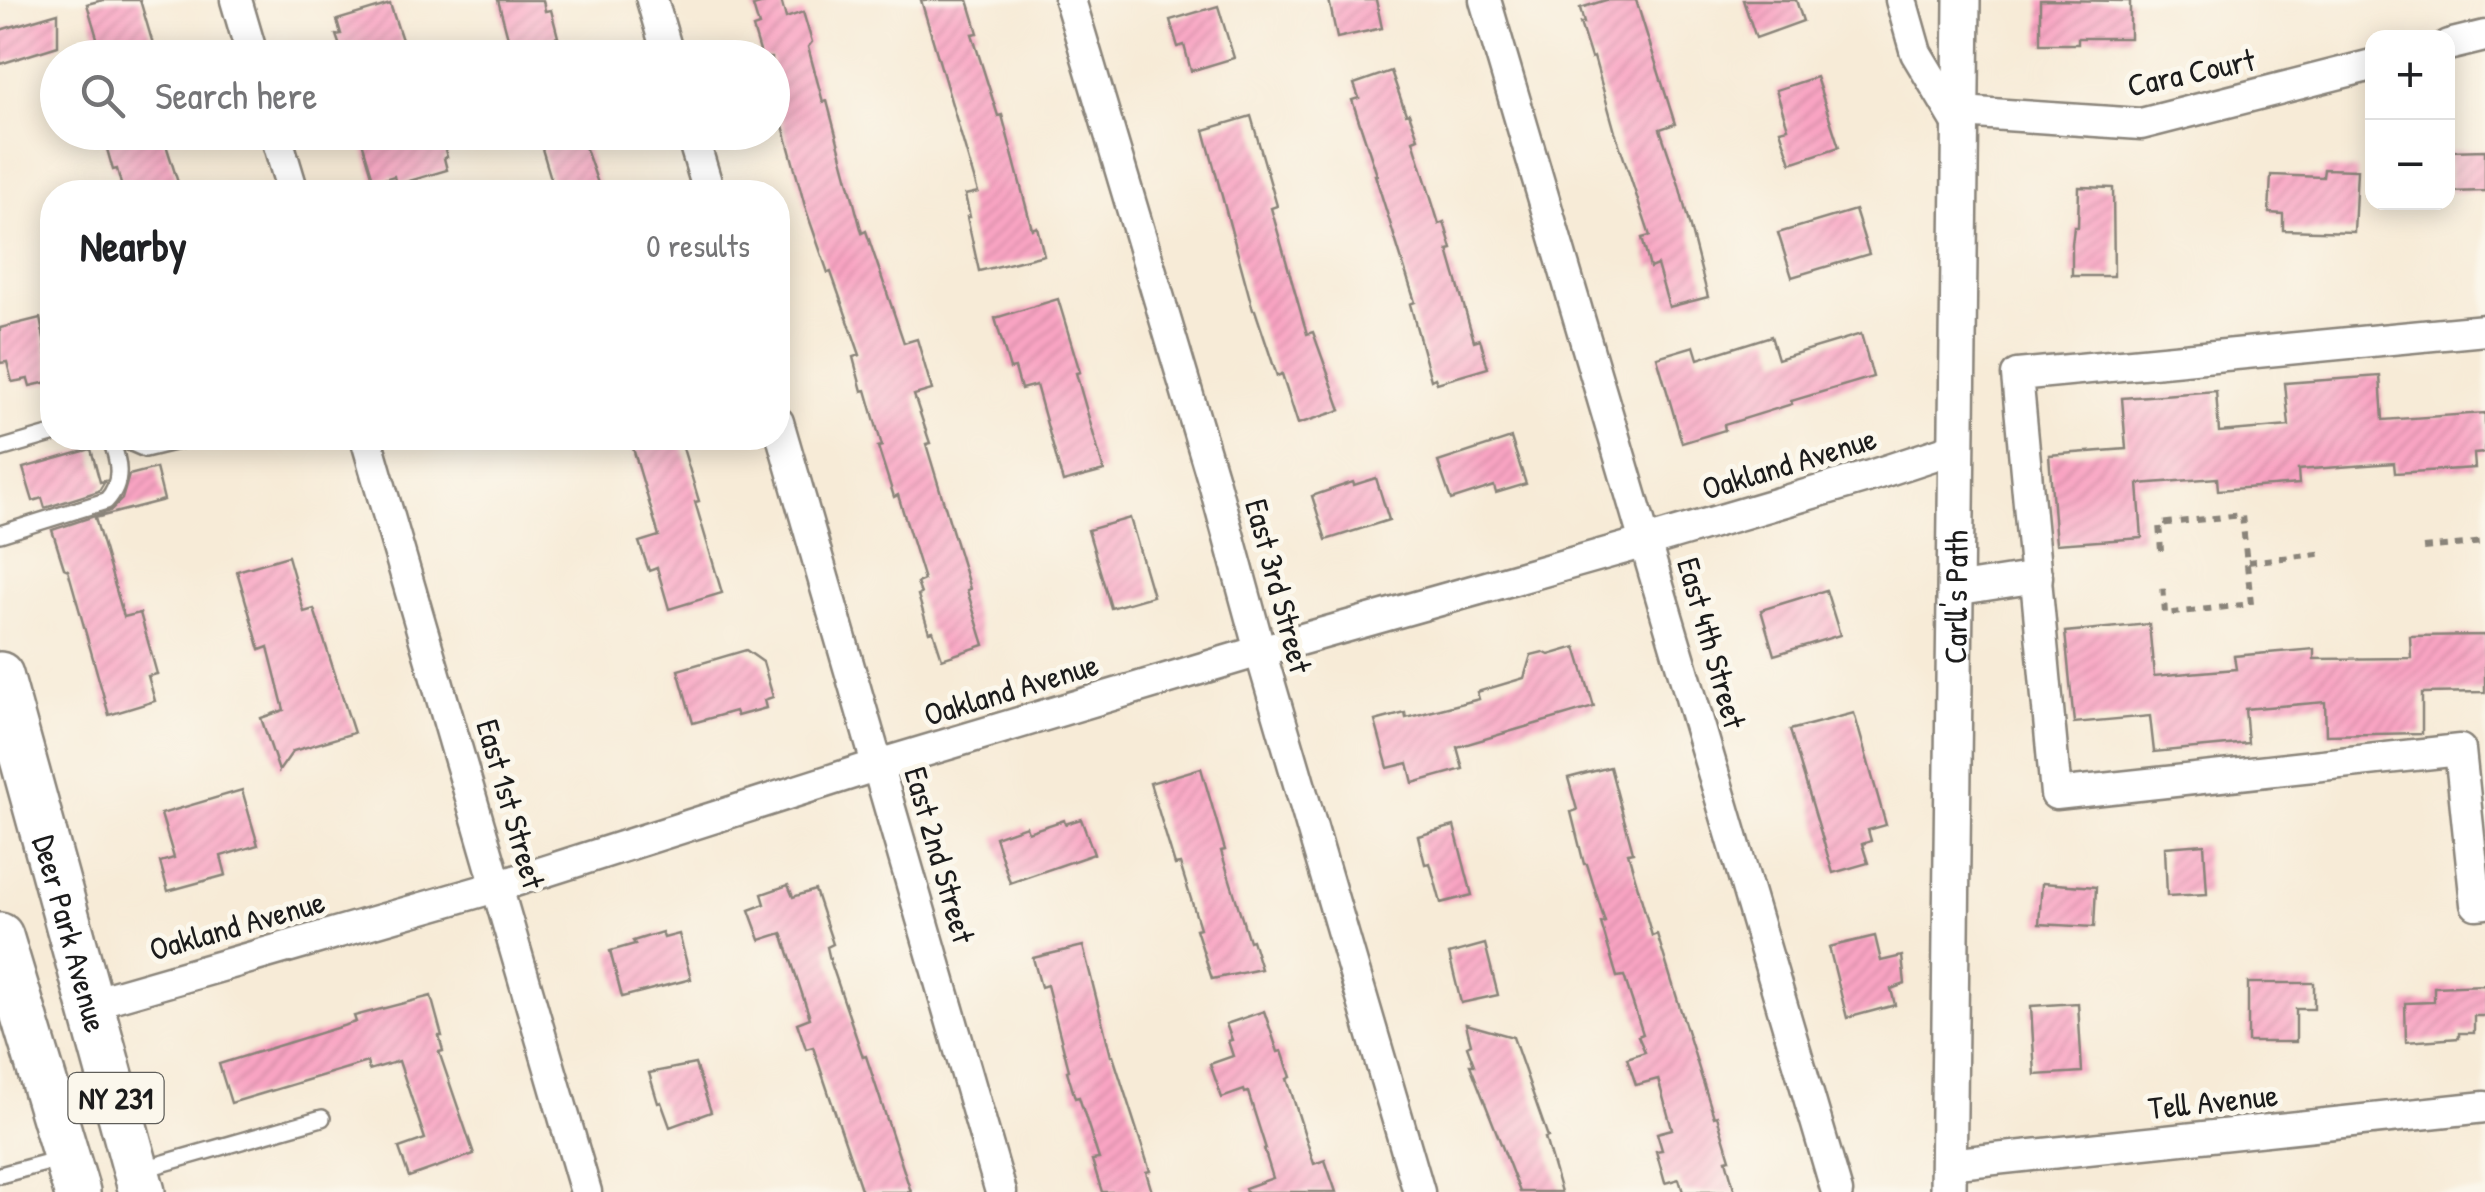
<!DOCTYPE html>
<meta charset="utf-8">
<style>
:root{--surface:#fff;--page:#f6f6f6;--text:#202124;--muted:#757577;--line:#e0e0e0}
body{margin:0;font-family:"Patrick Hand",sans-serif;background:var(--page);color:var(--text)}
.controls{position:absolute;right:30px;top:30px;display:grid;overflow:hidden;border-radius:20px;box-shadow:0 5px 25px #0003}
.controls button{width:90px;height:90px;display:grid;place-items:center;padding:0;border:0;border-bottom:2px solid var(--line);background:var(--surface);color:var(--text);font:50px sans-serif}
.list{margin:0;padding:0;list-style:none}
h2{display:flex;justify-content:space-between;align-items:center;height:130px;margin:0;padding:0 40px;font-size:42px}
h2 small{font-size:32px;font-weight:400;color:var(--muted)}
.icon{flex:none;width:55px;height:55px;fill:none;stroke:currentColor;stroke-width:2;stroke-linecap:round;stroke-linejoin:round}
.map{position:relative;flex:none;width:2485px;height:1192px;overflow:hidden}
.search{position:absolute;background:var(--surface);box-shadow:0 5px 25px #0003;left:40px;top:40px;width:750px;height:110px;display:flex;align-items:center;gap:25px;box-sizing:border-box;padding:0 35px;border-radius:55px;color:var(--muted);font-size:38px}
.panel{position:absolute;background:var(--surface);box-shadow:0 5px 25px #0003;left:40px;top:180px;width:750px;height:270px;border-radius:40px}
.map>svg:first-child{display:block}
.building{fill:url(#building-hatch)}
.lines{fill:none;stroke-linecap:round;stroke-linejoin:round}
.service-casing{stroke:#8a847a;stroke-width:20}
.minor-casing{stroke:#8a847a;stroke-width:35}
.tertiary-casing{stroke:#8a847a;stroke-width:40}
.primary-casing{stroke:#8a847a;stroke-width:50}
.path{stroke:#8a847a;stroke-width:6;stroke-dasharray:8 8;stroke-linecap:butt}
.service{stroke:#fff;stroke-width:15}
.minor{stroke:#fff;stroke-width:30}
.tertiary{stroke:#fff;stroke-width:35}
.primary{stroke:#fff;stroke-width:45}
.labels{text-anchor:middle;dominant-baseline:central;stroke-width:10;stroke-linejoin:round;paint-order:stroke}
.shield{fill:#fbf7ec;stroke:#5f5e5a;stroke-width:2.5}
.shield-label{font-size:30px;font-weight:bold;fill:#1c1c1c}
.street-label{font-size:32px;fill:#1c1c1c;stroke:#fbf7ec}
</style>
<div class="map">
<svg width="2485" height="1192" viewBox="0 0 2485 1192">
<defs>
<pattern id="building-hatch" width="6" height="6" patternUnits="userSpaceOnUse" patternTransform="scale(2.5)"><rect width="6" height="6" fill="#f9a4c3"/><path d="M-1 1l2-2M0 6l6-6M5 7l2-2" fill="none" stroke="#d58da7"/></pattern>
</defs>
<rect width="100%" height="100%" fill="#fbf7ec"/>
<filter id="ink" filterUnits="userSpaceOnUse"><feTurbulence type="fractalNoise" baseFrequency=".01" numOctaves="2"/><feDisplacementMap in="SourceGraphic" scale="20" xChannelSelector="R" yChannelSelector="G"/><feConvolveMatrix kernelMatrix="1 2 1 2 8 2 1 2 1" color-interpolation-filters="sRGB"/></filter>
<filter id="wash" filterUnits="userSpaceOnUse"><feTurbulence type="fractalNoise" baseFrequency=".0048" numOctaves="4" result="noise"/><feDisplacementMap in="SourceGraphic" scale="40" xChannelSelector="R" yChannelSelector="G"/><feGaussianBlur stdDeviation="2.25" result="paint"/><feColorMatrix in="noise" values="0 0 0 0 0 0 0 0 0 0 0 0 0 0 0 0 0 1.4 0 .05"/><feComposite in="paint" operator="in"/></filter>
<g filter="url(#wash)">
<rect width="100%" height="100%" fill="#f7ebd7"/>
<g id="blocks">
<!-- building -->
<g class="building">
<path d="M103,0H140L157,58H103L87,4Z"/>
<path d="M498,0H543L545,11L551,10L558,37L511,49Z"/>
<path d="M775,0H781L786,18L803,12L812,42L808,47L823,102L827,101L862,233L866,231L904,343L917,339L932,390L914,395L930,443L926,444L970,589L967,590L984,645L942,659L933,631L929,632L918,595L921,594L917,583L924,580L898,495L894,497L878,447L882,446L866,390L862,391L853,357L860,355L831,272L828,273L806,210L772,85V58H762L753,28L759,26L753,6Z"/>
<path d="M921,0H968L978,33L972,34L998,116L1002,115L1032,229L1037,227L1044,255L979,271L967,217H970L965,195L978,192Z"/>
<path d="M1329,0H1376L1382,28L1337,38Z"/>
<path d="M1606,0H1636L1675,124L1660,129L1679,185L1708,297L1669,307L1657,265L1650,268L1642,238L1650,236L1615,132L1594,57L1591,58L1580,23H1584L1580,8Z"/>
<path d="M1743,0H1796L1803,21L1756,38Z"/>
<path d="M2040,0L2130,1V38H2078V44H2040Z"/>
<path d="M390,4L408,58H344L336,35L341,34L337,20Z"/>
<path d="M1218,6L1234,58L1191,71L1184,45L1178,47L1170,20Z"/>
<path d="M58,13V46L0,64V30Z"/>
<path d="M1391,71L1406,114L1409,113L1418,138L1413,140L1439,224L1444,222L1452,249L1448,250L1474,341L1480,339L1488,368L1437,383L1435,378L1431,380L1410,304L1415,302L1375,175H1377L1352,100L1359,98L1354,84Z"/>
<path d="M1816,77L1839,147L1791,163L1780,130L1788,128L1776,90Z"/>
<path d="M1251,116L1277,206L1271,208L1307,334L1313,332L1341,410L1298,424L1282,374L1277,376L1255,310H1253L1204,130Z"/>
<path d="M120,132H162L181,192H123L117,169L113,170L105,142L121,137Z"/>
<path d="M379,132H440L447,157L444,158L447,170L396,185L394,176L374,182L361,138Z"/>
<path d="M537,132H580L601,192H555Z"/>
<path d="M2485,150V191L2450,192L2448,151Z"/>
<path d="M2324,169L2357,170L2354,232L2283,230V214L2269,213L2271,175L2323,177Z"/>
<path d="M2079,187L2113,188L2114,276H2072V244L2074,227H2078Z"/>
<path d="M1855,210L1869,254L1792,277L1778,233Z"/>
<path d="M1058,299L1080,372L1076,373L1104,471L1063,482L1036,385L1021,389L1015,368L1010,369L995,318Z"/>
<path d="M40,318L52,381L30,386L28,379L12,382L7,362L0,363V328Z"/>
<path d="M1861,334L1873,377L1791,401L1792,404L1724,425L1725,430L1682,443L1657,357L1694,346L1698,359L1771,336L1778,359Z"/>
<path d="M2380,376L2383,420L2485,413V453L2474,454L2475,468L2395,473L2394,463L2298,470L2299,484L2218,490L2217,478L2138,484L2142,538L2056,544L2049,455L2126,449L2122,398L2216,391L2219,432L2289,426L2285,383Z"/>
<path d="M630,438H680L699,501L695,502L722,593L669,609L657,568L649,571L639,542L659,536Z"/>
<path d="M1511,438L1526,484L1496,493L1494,486L1451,500L1438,462Z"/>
<path d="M91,449L100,482L105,481L99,491L45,508L42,498L33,501L23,468Z"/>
<path d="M156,468L164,500L95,518L124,617L140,613L157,674L148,676L155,701L109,715L68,570L64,568L52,530L110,511L122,499L129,475Z"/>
<path d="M1376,478L1389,520L1326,540L1312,496L1353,482L1354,485Z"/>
<path d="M1130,518L1153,596L1111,608L1088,530Z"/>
<path d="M288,556L304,612L314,609L354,733L293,751L279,771L261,718L284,710L268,647L260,650L237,571Z"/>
<path d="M1826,590L1840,635L1774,655L1761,610Z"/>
<path d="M2149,624L2154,676L2236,669L2234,656L2314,649V659L2411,658L2410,636L2485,635V692L2422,693V733L2326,735L2325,702L2245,709L2248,743L2154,752L2150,716L2074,723L2065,632Z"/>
<path d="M1576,647L1594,707L1457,747L1463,769L1413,783L1408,763L1388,768L1375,721L1405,713L1406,718L1479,699L1477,692L1524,678L1531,655L1543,652L1549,655Z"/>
<path d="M746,650L763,662L773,697L764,700L766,708L737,716L735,711L693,723L678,670Z"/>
<path d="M1854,713L1886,825L1868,830L1871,841L1862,844L1868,863L1833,873L1790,730Z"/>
<path d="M1610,767L1633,852L1628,853L1652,936L1657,934L1714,1117L1717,1116L1730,1159L1726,1160L1735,1192H1683L1679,1179L1665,1183L1656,1151L1662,1150L1657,1133L1672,1129L1658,1079L1636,1085L1627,1058L1645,1052L1638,1036L1643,1034L1624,976L1617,977L1601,923L1605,922L1587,864H1584L1571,812L1577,810L1568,778Z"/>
<path d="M1201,768L1225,850L1221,851L1249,941L1252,940L1261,969L1212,979L1196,929L1200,928L1180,864L1175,865L1150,783Z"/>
<path d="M242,790L258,845L221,856L226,875L168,891L160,862L174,858L161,814Z"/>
<path d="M1081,819L1094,854L1010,883L995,837L1026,826L1028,832L1064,820L1065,824Z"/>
<path d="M1454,826L1472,895L1441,903L1430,863L1425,864L1418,836Z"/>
<path d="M2204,844L2207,894L2167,896L2165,847Z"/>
<path d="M2042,883L2096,887L2094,927L2039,924Z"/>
<path d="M788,885L793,897L815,890L833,944L827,947L830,960L863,1057L866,1056L911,1192H862L813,1047L806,1049L797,1023L810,1018L782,933L760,940L749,910L765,904L762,894Z"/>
<path d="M662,932L664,938L679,934L691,979L622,997L610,951L635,944L633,941Z"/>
<path d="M1875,936L1881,961L1902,956L1905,984L1891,989L1895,1005L1847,1018L1829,947Z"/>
<path d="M1485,944L1498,995L1461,1003L1449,954Z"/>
<path d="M1083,946L1111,1056H1113L1150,1171L1146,1172L1152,1192H1102L1092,1160L1099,1159L1079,1097L1075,1098L1067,1071L1069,1070L1047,985L1041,987L1033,958Z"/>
<path d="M2248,983H2314V1009H2296V1042H2248Z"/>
<path d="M2485,985V1016H2474V1033H2459V1038L2406,1042L2405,1003L2434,1002V987Z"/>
<path d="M431,996L442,1036H439L443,1051L439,1052L474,1154L409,1177L399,1148L425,1139L399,1061L369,1070L367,1062L231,1103L219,1064L356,1022L354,1016Z"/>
<path d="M2078,1003L2082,1072L2035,1075L2031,1006Z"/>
<path d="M1264,1011L1278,1052L1282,1051L1291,1077L1287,1079L1314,1164L1325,1160L1336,1192H1246L1245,1188L1273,1178L1264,1149H1266L1248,1092L1245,1093L1244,1090L1222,1098L1210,1064L1233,1056L1228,1041L1232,1040L1226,1024Z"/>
<path d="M1466,1024L1513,1037L1548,1137L1545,1138L1561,1192H1520L1470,1065H1474L1467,1046L1471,1044Z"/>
<path d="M695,1064L711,1112L670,1127L661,1102L658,1103L649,1073Z"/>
</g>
</g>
</g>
<g filter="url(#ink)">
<use href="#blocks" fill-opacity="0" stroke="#8a847a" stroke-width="2.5"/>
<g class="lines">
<!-- service casing -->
<g class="service-casing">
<g id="service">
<path d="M120,438L145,449L190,438"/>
<path d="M0,449L52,434"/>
<path d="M0,534L106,501C124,482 119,460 110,438"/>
<path d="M140,1170L322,1118"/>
<path d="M0,1175L64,1158"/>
</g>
</g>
<!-- minor casing -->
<g class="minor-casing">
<g id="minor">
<path d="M236,0L253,58"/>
<path d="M652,0L669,58"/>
<path d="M1070,0L1214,483L1260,651L1419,1192"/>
<path d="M1485,0L1837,1192"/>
<path d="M1901,0L1916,53L1961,128"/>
<path d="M2448,45L2485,36"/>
<path d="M1961,112L2141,124L2372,65"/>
<path d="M275,132L293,192"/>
<path d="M691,132L709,192"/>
<path d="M2485,330L2017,375L2056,794L2460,750L2476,904L2485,903"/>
<path d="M778,422L1001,1192"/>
<path d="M366,438L586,1192"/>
<path d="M1954,590L2037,577"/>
<path d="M89,1004L499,886L878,765L1260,651L1646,542L1867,477L1955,448"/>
<path d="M1948,1164L2485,1107"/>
</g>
</g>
<!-- tertiary casing -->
<g class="tertiary-casing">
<g id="tertiary">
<path id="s1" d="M1948,1192L1962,0"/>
</g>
</g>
<!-- primary casing -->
<g class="primary-casing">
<g id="primary">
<path id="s2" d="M0,675L142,1192"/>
<path d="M0,936L77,1192"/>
</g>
</g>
<!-- path -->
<g class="path">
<path d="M2423,548L2485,542"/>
<path d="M2161,551L2159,524L2242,515L2251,604L2165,614L2163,584"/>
<path d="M2248,562L2326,553"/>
</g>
<!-- service -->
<use href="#service" class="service"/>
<!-- minor -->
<use href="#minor" class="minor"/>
<!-- tertiary -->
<use href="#tertiary" class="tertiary"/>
<!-- primary -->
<use href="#primary" class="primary"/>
</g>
</g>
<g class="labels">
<!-- shield labels -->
<rect class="shield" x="68.5" y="1073" width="95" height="50" rx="8"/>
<g class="shield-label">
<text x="116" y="1098">NY 231</text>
</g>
<!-- street labels -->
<g class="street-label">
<text transform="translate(2191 72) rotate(-12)">Cara Court</text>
<text transform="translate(1789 463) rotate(-17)">Oakland Avenue</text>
<text transform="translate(1279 586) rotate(75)">East 3rd Street</text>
<text stroke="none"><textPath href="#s1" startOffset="595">Carll's Path</textPath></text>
<text transform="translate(1712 643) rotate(74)">East 4th Street</text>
<text transform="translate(1011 689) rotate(-17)">Oakland Avenue</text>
<text transform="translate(511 804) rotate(74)">East 1st Street</text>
<text transform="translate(940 855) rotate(74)">East 2nd Street</text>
<text transform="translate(237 925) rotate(-16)">Oakland Avenue</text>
<text stroke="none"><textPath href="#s2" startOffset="268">Deer Park Avenue</textPath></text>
<text transform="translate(2213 1101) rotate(-6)">Tell Avenue</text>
</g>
</g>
</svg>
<div class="controls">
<button>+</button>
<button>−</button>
</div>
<div class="search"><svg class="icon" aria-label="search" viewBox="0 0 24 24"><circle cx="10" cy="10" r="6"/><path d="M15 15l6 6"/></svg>Search here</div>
<section class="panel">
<h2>Nearby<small>0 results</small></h2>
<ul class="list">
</ul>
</section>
</div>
